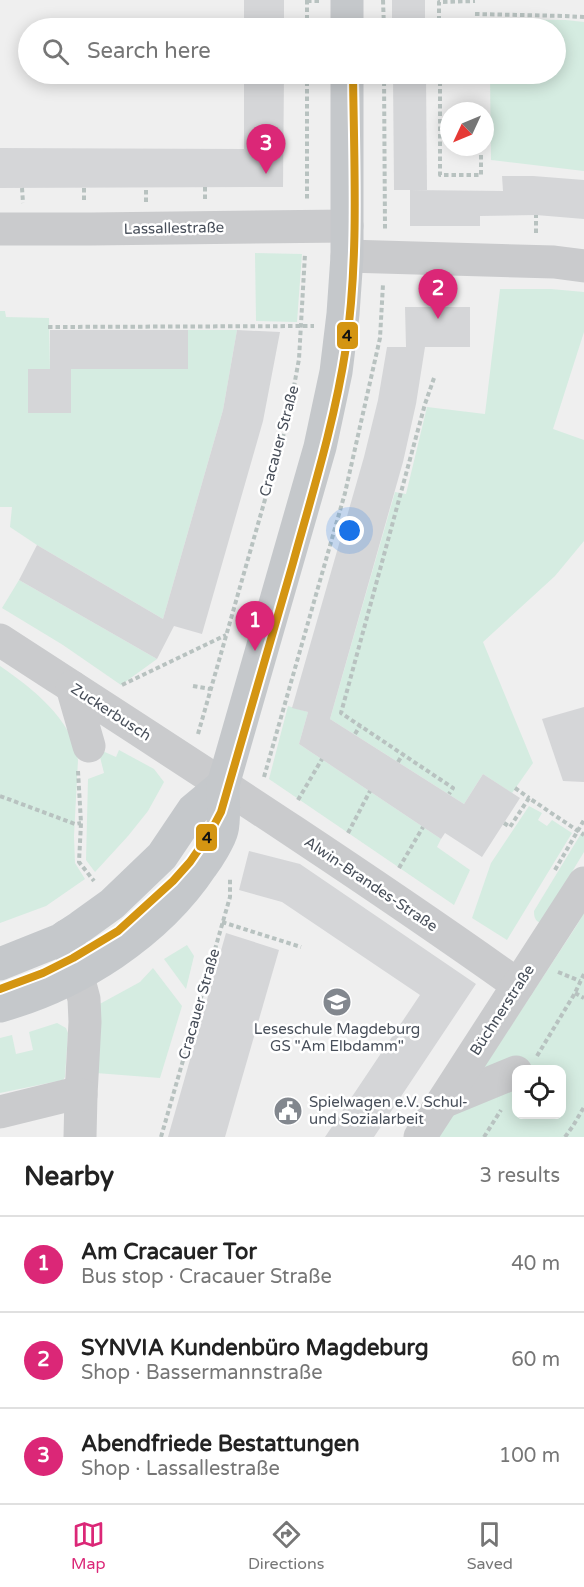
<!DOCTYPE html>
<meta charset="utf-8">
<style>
:root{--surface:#fff;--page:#f2f2f2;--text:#222;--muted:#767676;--line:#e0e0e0;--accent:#db2777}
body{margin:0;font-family:"Varela Round",sans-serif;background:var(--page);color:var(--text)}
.controls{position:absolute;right:18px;bottom:18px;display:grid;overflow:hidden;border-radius:12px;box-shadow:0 3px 15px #0003}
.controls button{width:54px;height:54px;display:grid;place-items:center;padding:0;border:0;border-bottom:2px solid var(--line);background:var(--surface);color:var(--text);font:30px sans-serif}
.compass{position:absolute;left:440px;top:102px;width:54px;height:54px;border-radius:50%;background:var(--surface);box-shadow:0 3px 15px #0003;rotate:226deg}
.you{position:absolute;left:350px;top:531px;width:21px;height:21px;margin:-15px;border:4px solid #fff;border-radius:50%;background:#1a73e8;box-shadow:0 0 0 9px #1a73e833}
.badge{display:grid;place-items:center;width:39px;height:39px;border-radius:50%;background:var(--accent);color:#fff;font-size:20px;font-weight:700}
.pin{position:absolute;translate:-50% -50px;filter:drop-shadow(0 2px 3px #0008)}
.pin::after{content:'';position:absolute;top:32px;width:21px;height:18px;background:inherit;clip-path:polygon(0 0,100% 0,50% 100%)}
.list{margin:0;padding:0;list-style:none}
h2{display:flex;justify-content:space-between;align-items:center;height:78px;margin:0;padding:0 24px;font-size:26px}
h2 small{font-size:20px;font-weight:400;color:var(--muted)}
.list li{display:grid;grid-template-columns:39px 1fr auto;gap:18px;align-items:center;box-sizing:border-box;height:96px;padding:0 24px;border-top:2px solid var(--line)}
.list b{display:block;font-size:22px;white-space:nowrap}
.list p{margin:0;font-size:20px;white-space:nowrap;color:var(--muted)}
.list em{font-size:20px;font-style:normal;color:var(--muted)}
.icon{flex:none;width:33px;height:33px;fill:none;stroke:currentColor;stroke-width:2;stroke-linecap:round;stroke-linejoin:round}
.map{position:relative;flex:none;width:584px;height:1137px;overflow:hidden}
.search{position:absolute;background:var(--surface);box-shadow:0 3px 15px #0003;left:18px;right:18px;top:18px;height:66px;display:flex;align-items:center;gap:15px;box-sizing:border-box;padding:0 21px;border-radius:33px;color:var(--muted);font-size:22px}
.sheet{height:366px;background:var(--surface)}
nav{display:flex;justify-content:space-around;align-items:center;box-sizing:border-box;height:84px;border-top:2px solid var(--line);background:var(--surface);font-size:16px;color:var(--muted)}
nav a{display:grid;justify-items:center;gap:3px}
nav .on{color:var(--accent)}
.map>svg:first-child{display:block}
.green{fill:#d5ece1;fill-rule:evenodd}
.building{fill:#d5d6d8}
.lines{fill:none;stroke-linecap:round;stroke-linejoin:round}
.path{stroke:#b8c2c0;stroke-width:4;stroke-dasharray:4.5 3;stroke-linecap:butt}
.minor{stroke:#cacbcd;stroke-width:33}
.major{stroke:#c5c8cb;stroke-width:33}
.tram-1-casing{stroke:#fff;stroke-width:12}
.tram-1{stroke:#d49512;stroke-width:8}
.labels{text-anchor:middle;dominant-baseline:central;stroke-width:5;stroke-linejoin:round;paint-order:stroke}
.street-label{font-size:15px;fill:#484f5a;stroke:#fff}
.poi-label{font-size:15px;fill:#484f5a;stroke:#fff}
.line-badge{stroke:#fff;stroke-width:2}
.pale-badge-label{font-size:16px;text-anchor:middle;font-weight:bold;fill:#111}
</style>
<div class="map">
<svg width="584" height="1137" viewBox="0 0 584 1137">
<rect width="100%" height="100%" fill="#efefef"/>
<!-- green -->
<g class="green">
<path d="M489,19L566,20L584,22V171L491,160L490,74H556V28H489Z"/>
<path d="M255,253L302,254L297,322L256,321Z"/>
<path d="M500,289H551L584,292V332L553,429L584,440V541L555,576L483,642L533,763L512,793L483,774L464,804L330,719L395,492L406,494L427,407L485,414Z"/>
<path d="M0,311H5L6,317L49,318L50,369H28V413H71V369H188V330H237L223,410L163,619L37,545L10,527L12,507H0Z"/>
<path d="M19,580L157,659L121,685L63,645L2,608Z"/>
<path d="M0,666C32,688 73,720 78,760L74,836L75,863L85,879L46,906L0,923Z"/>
<path d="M288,706L308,712L299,744L441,839L437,847L470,870L454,905L269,779Z"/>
<path d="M98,749L116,757L119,750L154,769L164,782L148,811L128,836L95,872L86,860L88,779L104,773Z"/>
<path d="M529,806L542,813L538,820L547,826L552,820L572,833L507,940L472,918L491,863Z"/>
<path d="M584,831V852L541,923C535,921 534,917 534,911L582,832Z"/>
<path d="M584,913V1137H438L575,928ZM516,1070H562V1114H516Z"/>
<path d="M187,945L194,956L186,989L164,959Z"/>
<path d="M153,968L182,1006L160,1078L96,1073V1006L140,982Z"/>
<path d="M57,1023L66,1028L68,1033L65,1077L63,1080L0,1093V1038L12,1035L16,1054L33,1050L29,1032Z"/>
</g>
<!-- building -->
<g class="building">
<rect x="244" y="0" width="40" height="28"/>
<rect x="392" y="0" width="33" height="28"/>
<path d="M244,74H284L283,187L0,188V148L244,149Z"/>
<path d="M393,74H426L427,190H394Z"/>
<path d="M502,176H533L584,180V219L536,215L480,216V226H410V190L503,191Z"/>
<path d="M405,307H470V347H425L416,404L403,462L330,719L464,804L483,774L520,798L482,857L445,833L441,839L299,744L308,712L292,708L364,457L378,400L387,347H406Z"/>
<path d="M50,330H188V369H71V413H28V369H50Z"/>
<path d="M237,330L280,332L263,421L202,634L174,626L157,659L19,580L37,545L163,619L223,410Z"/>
<path d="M584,707V782L563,781L542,719Z"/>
<path d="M249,851L300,864L476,984L374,1137H325L420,995L282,902L239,890Z"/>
<path d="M226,933L279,950L225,1137H168Z"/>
</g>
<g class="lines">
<!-- path -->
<g class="path">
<path d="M307,0V28"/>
<path d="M383,0L384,28"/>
<path d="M307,1H321"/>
<path d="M475,14L565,16L584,17"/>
<path d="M439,28V2L475,1"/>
<path d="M307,74V199"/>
<path d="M384,74L385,229"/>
<path d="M440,74V175H481V152"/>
<path d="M205,187V201"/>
<path d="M22,188L23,203"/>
<path d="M84,188V202"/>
<path d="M146,202V188"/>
<path d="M536,233V215"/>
<path d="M48,327L314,326"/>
<path d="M434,378L425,404L341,713L453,788L449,794"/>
<path d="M122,685L226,635"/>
<path d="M193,686L210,689"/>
<path d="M198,734L288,419L299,359L305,254"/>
<path d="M355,734L360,726"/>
<path d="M398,762L403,754"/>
<path d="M78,771L81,823L79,862L94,881"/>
<path d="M264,777L345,493L380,338L383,284"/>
<path d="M515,788L529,798"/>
<path d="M0,796L75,824L81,823"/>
<path d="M298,800L322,759"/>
<path d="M504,823L510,827L529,798L584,835"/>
<path d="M348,833L370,791"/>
<path d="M399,868L423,827"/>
<path d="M555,870L584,820"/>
<path d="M222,922L301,947"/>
<path d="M558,972L580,981"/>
<path d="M575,993L584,998"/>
<path d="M537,1056L575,993L584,974"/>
<path d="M161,1137L230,897V877"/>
<path d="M484,1137L501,1110"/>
<path d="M565,1137L573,1126L584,1107"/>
</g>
<!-- minor -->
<g class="minor">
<path d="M0,229H91L347,226"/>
<path d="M347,256L554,262L584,266"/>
<path d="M0,640C174,753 349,865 518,985"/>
<path d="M72,687L89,746"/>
<path d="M66,936L73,958L84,999L85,1022L81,1095L80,1137"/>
<path d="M443,1102L516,1072"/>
<path d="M0,1112L69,1095H81"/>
<path d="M420,1137L584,883"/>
</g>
<!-- major -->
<g class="major">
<path d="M347,0V28"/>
<path d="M0,964L60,940L80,927L112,904L162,856L193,810L223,785"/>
<path d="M0,1006C78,984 157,934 202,866C208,858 220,839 222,830C225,819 223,797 223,785L320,447L336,372L343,314L347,256V74"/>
</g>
<!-- tram-1 casing -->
<g class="tram-1-casing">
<path id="tram-1" d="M0,989L43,973L73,958L118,931L173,881L190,862L210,833L221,812C245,729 269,646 293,563C313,491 335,420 346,347C359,257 354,165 353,74"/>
</g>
<!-- tram-1 -->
<use href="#tram-1" class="tram-1"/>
</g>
<!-- icons -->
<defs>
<g id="school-disc" transform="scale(1.5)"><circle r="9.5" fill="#82878e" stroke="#fff"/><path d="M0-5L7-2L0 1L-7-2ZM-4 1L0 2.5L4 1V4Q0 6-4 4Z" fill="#fff"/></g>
<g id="civic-disc" transform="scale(1.5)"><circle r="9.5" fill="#82878e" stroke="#fff"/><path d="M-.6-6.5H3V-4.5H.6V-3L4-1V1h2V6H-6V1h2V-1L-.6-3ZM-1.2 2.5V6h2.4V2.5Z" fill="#fff"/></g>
</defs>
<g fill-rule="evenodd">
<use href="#school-disc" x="337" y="1002"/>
<use href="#civic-disc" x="288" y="1111"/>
</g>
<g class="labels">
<!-- street labels -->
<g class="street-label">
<text transform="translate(174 228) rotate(-1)">Lassallestraße</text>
<text transform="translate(279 441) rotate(-75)">Cracauer Straße</text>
<text transform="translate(111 712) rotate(33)">Zuckerbusch</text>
<text transform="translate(371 884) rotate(34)">Alwin-Brandes-Straße</text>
<text transform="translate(199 1004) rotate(-74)">Cracauer Straße</text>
<text transform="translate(502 1010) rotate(-57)">Büchnerstraße</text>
</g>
<!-- poi labels -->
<g class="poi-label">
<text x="337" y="1029">Leseschule Magdeburg<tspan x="337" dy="17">GS "Am Elbdamm"</tspan></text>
<text x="309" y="1102" text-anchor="start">Spielwagen e.V. Schul-<tspan x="309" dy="17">und Sozialarbeit</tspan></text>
</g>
</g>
<g class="line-badge">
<rect x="336" y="321" width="23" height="29" rx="6" fill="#d49512"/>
<rect x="195" y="823" width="23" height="29" rx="6" fill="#d49512"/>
</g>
<g class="pale-badge-label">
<text x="347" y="341">4</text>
<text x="207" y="843">4</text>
</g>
</svg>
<div class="controls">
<button><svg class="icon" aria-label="locate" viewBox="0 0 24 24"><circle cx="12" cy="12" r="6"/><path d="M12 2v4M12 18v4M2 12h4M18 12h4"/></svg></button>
</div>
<svg class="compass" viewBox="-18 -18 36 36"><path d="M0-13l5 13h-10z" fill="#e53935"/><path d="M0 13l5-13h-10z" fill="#767676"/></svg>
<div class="you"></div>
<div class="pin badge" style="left:255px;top:651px">1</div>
<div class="pin badge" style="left:438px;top:319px">2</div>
<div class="pin badge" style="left:266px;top:174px">3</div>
<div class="search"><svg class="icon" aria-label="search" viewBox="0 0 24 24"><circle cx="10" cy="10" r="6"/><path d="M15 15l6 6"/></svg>Search here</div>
</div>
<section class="sheet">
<h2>Nearby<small>3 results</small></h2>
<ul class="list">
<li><span class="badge">1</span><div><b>Am Cracauer Tor</b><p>Bus stop · Cracauer Straße</p></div><em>40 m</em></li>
<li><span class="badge">2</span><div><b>SYNVIA Kundenbüro Magdeburg</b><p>Shop · Bassermannstraße</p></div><em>60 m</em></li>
<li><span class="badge">3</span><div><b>Abendfriede Bestattungen</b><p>Shop · Lassallestraße</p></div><em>100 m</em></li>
</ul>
</section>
<nav>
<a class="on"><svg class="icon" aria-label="map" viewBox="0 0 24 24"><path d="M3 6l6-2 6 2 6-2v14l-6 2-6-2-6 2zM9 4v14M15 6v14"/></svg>Map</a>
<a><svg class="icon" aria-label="directions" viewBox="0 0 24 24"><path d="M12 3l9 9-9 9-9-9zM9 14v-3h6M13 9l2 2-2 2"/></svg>Directions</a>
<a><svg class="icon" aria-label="saved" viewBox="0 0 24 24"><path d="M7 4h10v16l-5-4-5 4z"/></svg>Saved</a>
</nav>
